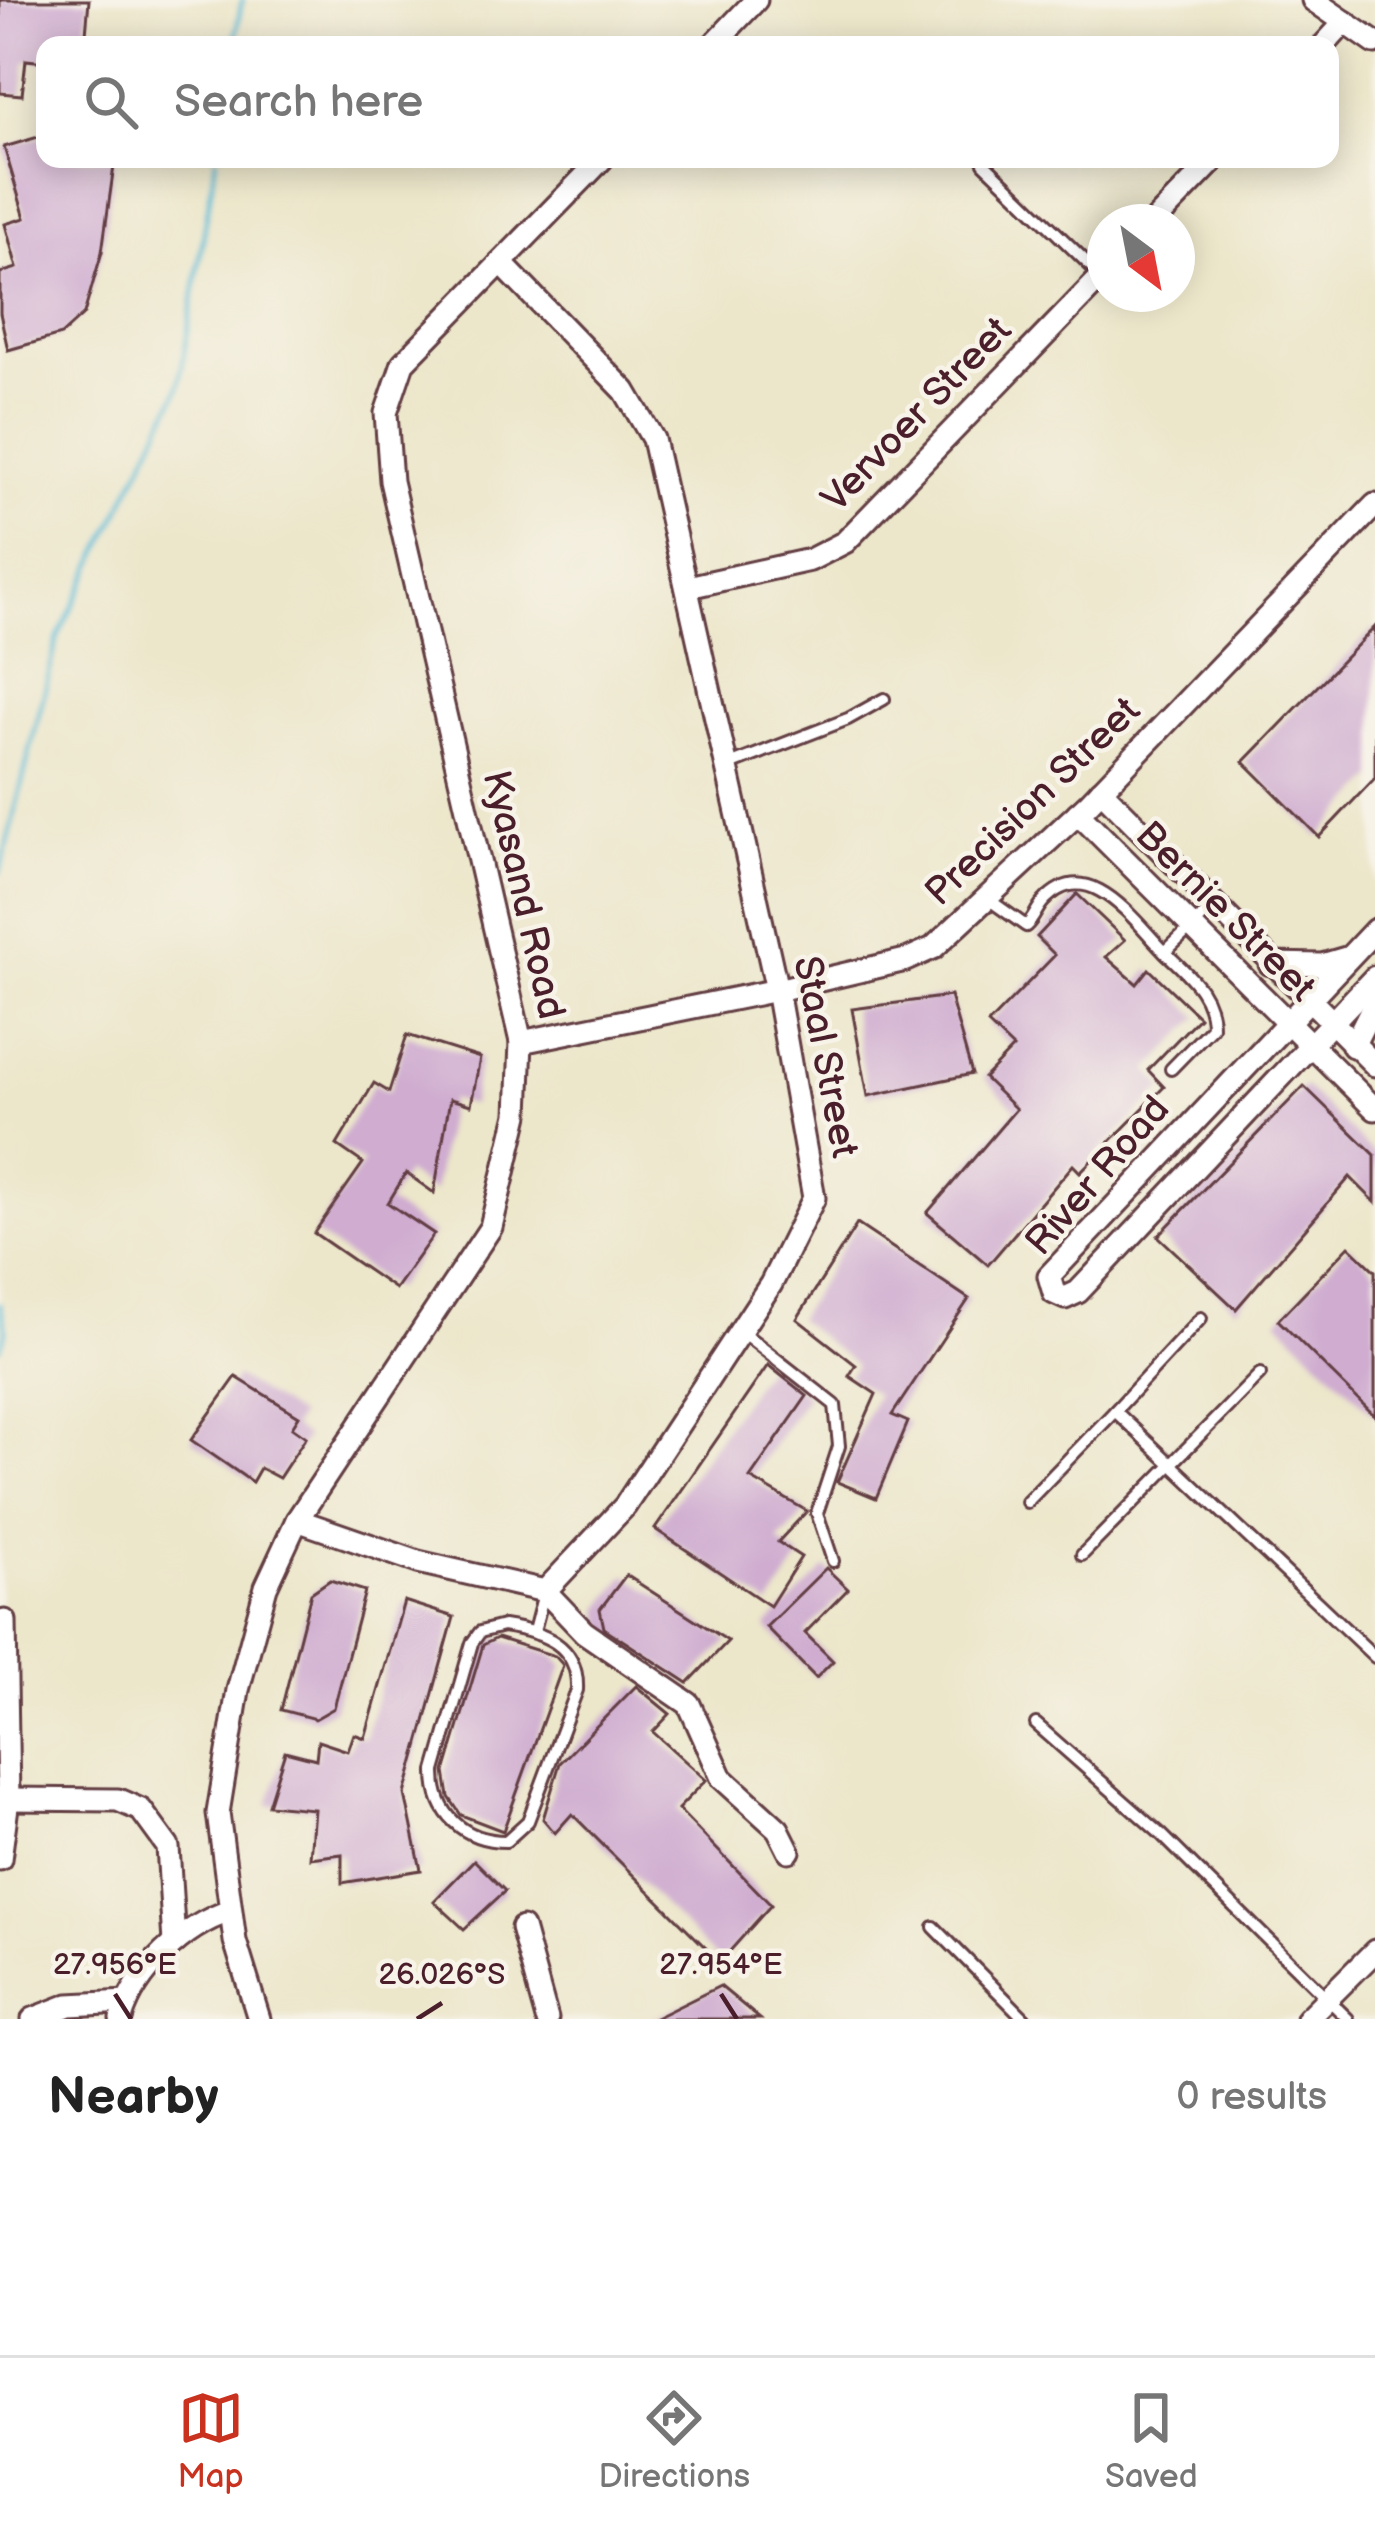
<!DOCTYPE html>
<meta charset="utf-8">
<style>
:root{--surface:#fff;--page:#f2f2f2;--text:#222;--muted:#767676;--line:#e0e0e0;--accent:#c8321e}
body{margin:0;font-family:"Balsamiq Sans",sans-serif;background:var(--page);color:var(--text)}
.compass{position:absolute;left:1087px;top:204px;width:108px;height:108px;border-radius:50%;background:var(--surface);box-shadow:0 6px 30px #0003;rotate:148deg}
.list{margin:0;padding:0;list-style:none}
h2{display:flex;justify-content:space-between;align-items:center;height:156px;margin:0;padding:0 48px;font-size:51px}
h2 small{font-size:39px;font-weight:400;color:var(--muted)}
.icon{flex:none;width:66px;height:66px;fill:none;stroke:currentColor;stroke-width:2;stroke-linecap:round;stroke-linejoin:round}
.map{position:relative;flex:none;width:1375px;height:2019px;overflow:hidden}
.search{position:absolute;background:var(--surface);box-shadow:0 6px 30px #0003;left:36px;right:36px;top:36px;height:132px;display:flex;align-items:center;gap:30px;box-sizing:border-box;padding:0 42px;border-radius:24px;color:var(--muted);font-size:45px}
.sheet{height:336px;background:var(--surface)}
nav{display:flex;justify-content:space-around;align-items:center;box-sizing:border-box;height:168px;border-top:3px solid var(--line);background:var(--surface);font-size:33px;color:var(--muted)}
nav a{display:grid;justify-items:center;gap:6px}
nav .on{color:var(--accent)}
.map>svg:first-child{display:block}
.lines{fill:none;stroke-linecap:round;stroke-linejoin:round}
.stream{stroke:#58bbd6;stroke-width:4.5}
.building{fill:#cfacd0}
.lane-casing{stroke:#623d43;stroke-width:16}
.street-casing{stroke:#623d43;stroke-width:27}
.lane{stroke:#fff;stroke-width:10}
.street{stroke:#fff;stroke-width:21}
.ticks{fill:none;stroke:#4a1f2b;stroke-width:4.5}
.labels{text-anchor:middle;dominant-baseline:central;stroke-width:9;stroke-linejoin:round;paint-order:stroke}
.street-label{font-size:39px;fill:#4a1f2b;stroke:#f7f3e8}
.ticks-label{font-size:30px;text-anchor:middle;fill:#4a1f2b;stroke:#f7f3e8;stroke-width:9;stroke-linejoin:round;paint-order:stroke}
</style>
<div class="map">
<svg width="1375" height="2019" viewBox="0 0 1375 2019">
<rect width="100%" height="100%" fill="#f7f3e8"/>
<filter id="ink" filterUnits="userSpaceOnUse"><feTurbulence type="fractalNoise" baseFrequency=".00833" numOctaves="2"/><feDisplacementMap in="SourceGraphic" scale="24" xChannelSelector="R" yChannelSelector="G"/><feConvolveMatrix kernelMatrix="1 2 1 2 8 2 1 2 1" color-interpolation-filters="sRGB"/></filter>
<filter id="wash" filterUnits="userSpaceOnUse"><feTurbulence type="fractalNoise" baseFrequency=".004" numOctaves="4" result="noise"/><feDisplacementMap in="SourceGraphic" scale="48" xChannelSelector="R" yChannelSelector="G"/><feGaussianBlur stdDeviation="2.7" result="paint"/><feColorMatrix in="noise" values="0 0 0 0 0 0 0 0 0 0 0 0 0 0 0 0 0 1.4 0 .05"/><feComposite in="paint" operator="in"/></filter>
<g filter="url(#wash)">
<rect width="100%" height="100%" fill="#ece6ca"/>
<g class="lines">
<!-- stream -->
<g class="stream">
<path d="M234,45L242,0"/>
<path d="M0,872L58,637L178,391L216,159"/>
<path d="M0,1304L6,1330L0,1349"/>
</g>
</g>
<g id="blocks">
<!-- building -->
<g class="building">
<path d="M0,0H89L85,45H45V62L26,60L22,95L0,93Z"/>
<path d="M45,135V159H115L102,252L84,314L61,335L8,350L0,313V273L17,268L5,224L25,218L4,147Z"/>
<path d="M1375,627V778L1319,837L1244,762Z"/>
<path d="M1077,894L1125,940L1106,957L1137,984L1149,969L1199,1017L1148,1070L1164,1087L1080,1172L1073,1165L988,1265L927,1213L1016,1109L984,1078L1013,1048L988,1024L1055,955L1037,937Z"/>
<path d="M950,996L972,1074L868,1096L852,1009Z"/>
<path d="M407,1035L480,1058L471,1105L450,1099L434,1193L406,1173L388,1203L434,1234L395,1289L314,1233L363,1163L337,1145L374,1083L389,1092Z"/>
<path d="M1304,1086L1375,1155V1202L1350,1177L1236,1309L1158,1236Z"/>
<path d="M857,1224L969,1299L892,1415L908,1422L876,1498L837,1482L876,1394L849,1376L856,1365L797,1319Z"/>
<path d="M1349,1246L1375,1271V1416L1278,1320Z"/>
<path d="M768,1365L807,1396L750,1478L807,1511L778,1542L801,1557L770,1606L655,1529Z"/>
<path d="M236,1377L299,1416L292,1427L306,1437L279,1478L260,1468L252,1482L191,1440Z"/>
<path d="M826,1568L848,1589L805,1633L833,1661L816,1678L766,1627Z"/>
<path d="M626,1575L728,1641L688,1683L604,1628L600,1609Z"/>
<path d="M330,1580L365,1591L334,1708L315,1719L281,1710L311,1593Z"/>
<path d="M404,1601L454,1617L405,1794L421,1870L342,1883V1854L310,1858L314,1809L268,1805L285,1751L316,1759L318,1741L348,1751L354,1734L365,1738Z"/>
<path d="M497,1638L555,1656L563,1665L503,1831L461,1815L449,1797L445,1772L483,1645Z"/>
<path d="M636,1686L670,1714L653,1732L706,1780L678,1809L771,1905L720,1962L572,1814L555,1833L543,1819L560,1763Z"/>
<path d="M474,1860L505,1891L464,1929L434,1901Z"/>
<path d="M720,1986L760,2019H653Z"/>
</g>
</g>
</g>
<g filter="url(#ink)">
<use href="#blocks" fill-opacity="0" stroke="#623d43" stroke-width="3"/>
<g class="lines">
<!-- lane casing -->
<g class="lane-casing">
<g id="lane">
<path d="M984,163L1102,277"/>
<path d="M727,766L848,719L884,699"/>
<path d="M988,899L1026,926C1034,919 1036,910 1043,902C1088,852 1134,921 1165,952"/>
<path d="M1171,1069L1212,1027C1212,992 1188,975 1165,952L1214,906"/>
<path d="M742,1332L835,1405L839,1446L817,1513L833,1561"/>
<path d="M1115,1411L1201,1318"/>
<path d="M1027,1502L1115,1411L1375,1657"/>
<path d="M1082,1555L1260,1374"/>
<path d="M503,1626C543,1632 579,1644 577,1690L528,1821L506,1841C464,1841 434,1814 435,1771L472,1643L480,1632Z"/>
<path d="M534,1631L544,1593"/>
<path d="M1036,1724L1161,1834L1348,2019"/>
<path d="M934,1927L1025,2019"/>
</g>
</g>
<!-- street casing -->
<g class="street-casing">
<g id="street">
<path d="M1313,0L1375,43"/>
<path d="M713,45L756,0"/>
<path d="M1324,45L1345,22"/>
<path d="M1154,222L1215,159"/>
<path d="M688,587L810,560L845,542L1105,273"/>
<path d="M1101,790L1375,1065"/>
<path d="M1078,813L1375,1109"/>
<path d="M1375,930L1049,1276L1054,1293L1065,1298L1078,1292L1375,977"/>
<path d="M1270,964L1322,965L1346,958"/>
<path d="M521,1042L777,990L906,960L933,948L1088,804L1375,505"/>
<path d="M1353,1046L1375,1002"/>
<path d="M297,1520L418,1562L545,1591L625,1506L771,1284L814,1198L777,990L653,439L625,391L501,263"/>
<path d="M545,1591L584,1632L689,1704L722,1778L778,1829L789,1851"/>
<path d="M8,1799L118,1800L141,1810L168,1847L174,1943"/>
<path d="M0,1859L8,1799L5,1621"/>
<path d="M522,1928L547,2019"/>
<path d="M33,2019L69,2005L127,2002"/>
<path d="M121,2019C135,1971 184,1926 230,1911"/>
<path d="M259,2019L235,1941L218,1813L238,1690L266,1587L297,1520L491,1227L518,1114L521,1042L391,481L386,413L403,363L602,159"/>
<path d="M1307,2019L1375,1951"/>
</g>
</g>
<!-- lane -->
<use href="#lane" class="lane"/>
<!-- street -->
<use href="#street" class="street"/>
</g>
</g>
<!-- ticks -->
<path class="ticks" d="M115,1994L131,2019M721,1994L737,2019M417,2019L442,2003"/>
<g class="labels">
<!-- street labels -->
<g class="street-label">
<text transform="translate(917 415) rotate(-46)">Vervoer Street</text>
<text transform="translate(1033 802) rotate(-44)">Precision Street</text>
<text transform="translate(523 895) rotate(77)">Kyasand Road</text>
<text transform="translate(1225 912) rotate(45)">Bernie Street</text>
<text transform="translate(825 1057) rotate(79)">Staal Street</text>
<text transform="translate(1098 1176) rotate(-49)">River Road</text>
</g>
</g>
<g class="ticks-label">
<text x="115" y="1974">27.956°E</text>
<text x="721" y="1974">27.954°E</text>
<text x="442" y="1984">26.026°S</text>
</g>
</svg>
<svg class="compass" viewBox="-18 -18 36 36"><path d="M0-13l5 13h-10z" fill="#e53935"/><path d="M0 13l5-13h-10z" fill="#767676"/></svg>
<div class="search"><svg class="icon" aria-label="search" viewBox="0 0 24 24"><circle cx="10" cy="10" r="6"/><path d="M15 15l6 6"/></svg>Search here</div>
</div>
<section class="sheet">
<h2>Nearby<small>0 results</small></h2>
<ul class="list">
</ul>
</section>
<nav>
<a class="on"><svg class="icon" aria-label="map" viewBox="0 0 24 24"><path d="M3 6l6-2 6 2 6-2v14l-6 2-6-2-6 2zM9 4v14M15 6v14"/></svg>Map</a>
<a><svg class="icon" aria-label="directions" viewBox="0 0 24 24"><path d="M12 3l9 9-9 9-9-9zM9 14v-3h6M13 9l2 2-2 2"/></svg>Directions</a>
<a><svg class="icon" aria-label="saved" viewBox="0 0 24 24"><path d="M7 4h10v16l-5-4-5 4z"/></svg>Saved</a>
</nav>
